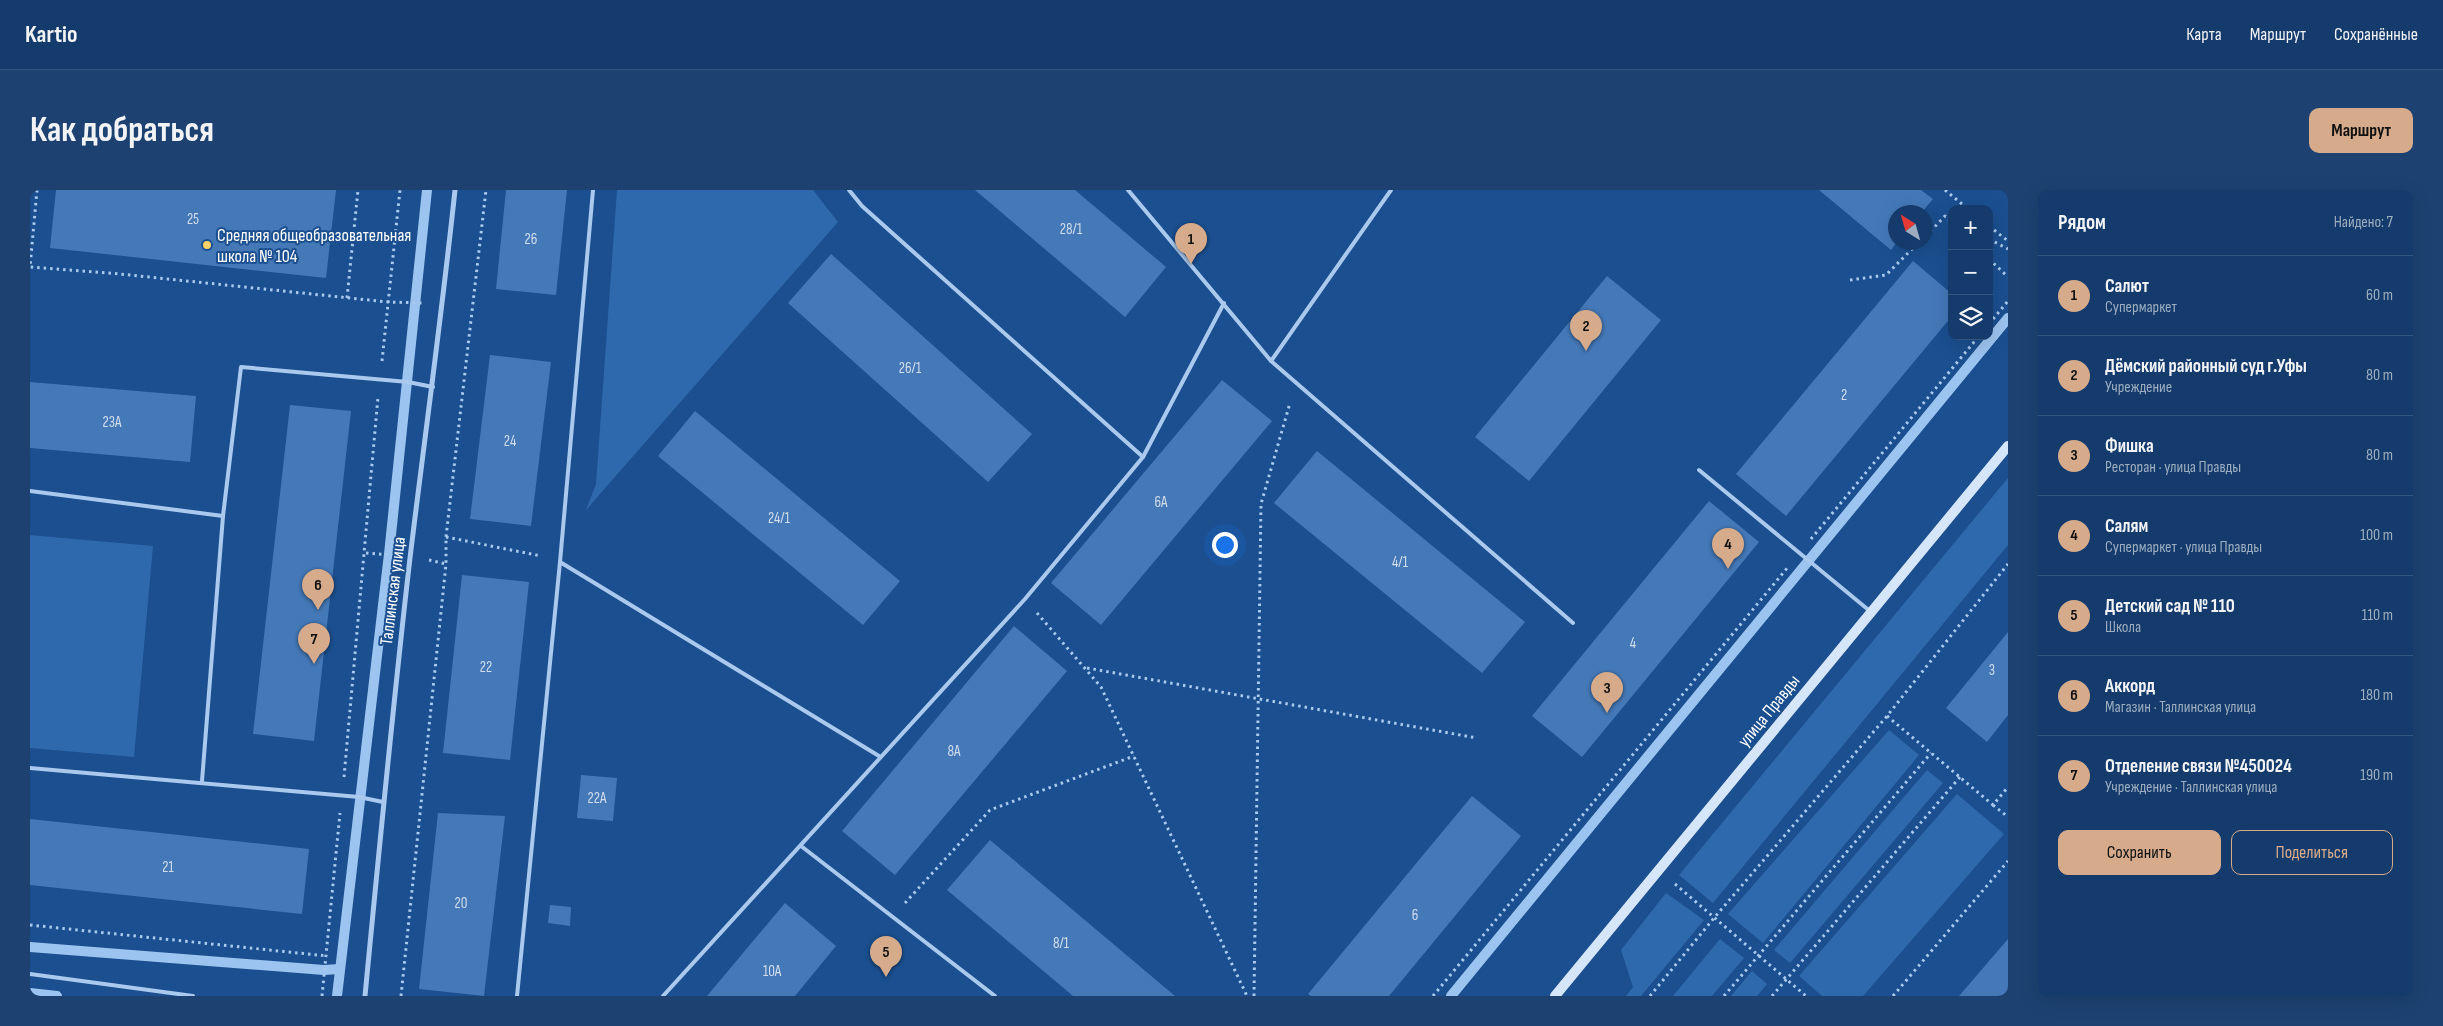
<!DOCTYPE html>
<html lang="ru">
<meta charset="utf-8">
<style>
:root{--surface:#143b6b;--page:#1d4271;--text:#f1f3f6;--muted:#9dadc1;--line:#33557e;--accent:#d6ab8b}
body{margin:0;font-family:"Sofia Sans Condensed",sans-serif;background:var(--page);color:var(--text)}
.controls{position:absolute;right:15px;top:15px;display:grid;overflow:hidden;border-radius:10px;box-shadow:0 5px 20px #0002}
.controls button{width:45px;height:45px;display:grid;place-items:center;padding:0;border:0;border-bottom:1px solid var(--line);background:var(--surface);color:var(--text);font:25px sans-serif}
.compass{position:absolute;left:1858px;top:15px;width:45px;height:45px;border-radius:50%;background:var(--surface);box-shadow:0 5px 20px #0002;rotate:323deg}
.you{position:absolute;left:1194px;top:354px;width:18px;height:18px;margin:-12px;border:4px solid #fff;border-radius:50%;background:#1a73e8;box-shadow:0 0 0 8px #1a73e833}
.badge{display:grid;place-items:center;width:32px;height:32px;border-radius:50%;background:var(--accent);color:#111;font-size:16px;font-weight:700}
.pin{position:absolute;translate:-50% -41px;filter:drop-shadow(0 1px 2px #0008)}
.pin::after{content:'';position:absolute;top:26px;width:18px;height:15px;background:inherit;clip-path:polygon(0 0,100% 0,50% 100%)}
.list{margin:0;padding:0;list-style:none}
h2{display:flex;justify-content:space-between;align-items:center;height:65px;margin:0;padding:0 20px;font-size:21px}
h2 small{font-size:16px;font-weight:400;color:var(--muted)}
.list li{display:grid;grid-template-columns:32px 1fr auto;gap:15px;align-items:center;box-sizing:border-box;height:80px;padding:0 20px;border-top:1px solid var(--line)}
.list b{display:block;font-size:19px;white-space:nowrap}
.list p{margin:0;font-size:16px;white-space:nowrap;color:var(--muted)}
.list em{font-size:16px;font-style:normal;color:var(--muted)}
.actions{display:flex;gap:10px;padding:15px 20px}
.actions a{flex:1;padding:11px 0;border:1px solid var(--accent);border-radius:10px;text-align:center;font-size:18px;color:var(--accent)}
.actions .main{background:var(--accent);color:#111}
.icon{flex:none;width:28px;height:28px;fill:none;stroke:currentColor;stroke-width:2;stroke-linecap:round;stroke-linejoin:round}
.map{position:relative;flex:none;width:1978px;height:806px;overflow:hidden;border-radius:10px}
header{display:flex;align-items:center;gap:30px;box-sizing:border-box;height:70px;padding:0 25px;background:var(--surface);border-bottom:1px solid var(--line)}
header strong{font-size:24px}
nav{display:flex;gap:28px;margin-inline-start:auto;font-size:18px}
.intro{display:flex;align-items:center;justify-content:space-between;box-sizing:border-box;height:120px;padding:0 30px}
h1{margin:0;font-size:35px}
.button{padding:12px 22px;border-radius:10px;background:var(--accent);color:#111;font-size:18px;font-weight:700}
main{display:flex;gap:30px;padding:0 30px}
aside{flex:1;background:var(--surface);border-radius:10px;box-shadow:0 5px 20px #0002}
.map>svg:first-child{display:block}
.green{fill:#2e69ad}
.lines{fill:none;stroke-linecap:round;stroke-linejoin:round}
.stream{stroke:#9cc4f0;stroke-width:10}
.building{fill:#4478b7}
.path{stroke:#a9c9ee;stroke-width:3;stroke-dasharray:2.5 4;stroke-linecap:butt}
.lane{stroke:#a9c9ee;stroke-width:4}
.street{stroke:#a9c9ee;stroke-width:5}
.secondary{stroke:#d6e6fa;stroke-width:10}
.poi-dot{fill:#ffd166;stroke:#1b4f8f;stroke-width:2}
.labels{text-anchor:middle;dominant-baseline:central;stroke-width:4;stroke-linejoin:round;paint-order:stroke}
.number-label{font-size:15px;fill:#d0dded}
.poi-label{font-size:18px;fill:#fff;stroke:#1b4f8f;text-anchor:start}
.street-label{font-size:18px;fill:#fff;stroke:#1b4f8f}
</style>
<header>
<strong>Kartio</strong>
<nav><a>Карта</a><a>Маршрут</a><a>Сохранённые</a></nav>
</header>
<div class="intro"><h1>Как добраться</h1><a class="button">Маршрут</a></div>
<main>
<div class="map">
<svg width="1978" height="806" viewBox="0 0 1978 806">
<rect width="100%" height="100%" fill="#1b4f8f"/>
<!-- green -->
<g class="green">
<path d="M587,0H783L808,32L556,320L566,294Z"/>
<path d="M1978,288V355L1683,713L1649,685Z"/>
<path d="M0,345L123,356L104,567L0,558Z"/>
<path d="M1859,540L1889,565L1733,753L1698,724Z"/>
<path d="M1897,580L1913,593L1760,773L1744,760Z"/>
<path d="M1927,604L1974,644L1833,806H1792L1769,786Z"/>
<path d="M1636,703L1674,730L1611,806H1596L1603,797L1591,760Z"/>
<path d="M1690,749L1714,768L1682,806H1643Z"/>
<path d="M1722,781L1737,794L1727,806H1701Z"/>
</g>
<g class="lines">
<!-- stream -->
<g class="stream">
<path d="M0,757L294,780L310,779"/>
<path d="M0,803L27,806"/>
<path d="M307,806L359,364L397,0"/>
<path d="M1421,806L1978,128"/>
</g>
</g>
<!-- building -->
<g class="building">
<path d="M26,0H306L296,88L20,58Z"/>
<path d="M476,0H537L526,105L466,99Z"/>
<path d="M945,0H1045L1136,77L1095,127Z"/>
<path d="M1789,0H1891L1903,9L1892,22H1866V52H1867L1861,60Z"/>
<path d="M801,64L1002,244L958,292L758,113Z"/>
<path d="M1883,71L1922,104V126L1756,326L1706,284Z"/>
<path d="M1577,86L1631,130L1499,291L1445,247Z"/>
<path d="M460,165L521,172L501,336L440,329Z"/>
<path d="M1192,190L1242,231L1071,435L1021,393Z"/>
<path d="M0,192L166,206L160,272L0,258Z"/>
<path d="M260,215L321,221L284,551L223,544Z"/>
<path d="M665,221L870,391L833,435L628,266Z"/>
<path d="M1287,261L1495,432L1452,483L1244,313Z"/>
<path d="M1679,311L1729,352L1552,567L1502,526Z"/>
<path d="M432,385L499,392L480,570L413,563Z"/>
<path d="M984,436L1037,481L865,685L812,641Z"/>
<path d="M1978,442V525L1957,552L1916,518Z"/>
<path d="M551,585L587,588L583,631L547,628Z"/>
<path d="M1442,606L1491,646L1359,806H1281L1278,804Z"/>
<path d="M408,623L475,626L454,806L389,799Z"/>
<path d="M0,629L279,659L272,724L0,695Z"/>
<path d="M960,650L1145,806H1043L917,700Z"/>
<path d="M755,713L806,756L765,806H677Z"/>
<path d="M520,715L541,717L540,736L518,733Z"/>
<path d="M1978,749V806H1929Z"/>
</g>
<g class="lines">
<!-- path -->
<g class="path">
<path d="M7,0L0,77L90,84L358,112L393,113"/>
<path d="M1915,0L1938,19"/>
<path d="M1959,36L1978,51"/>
<path d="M1896,46L1915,26L1922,33"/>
<path d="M1959,49L1978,59"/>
<path d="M1959,69L1978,87"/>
<path d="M1820,90L1856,85L1889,52"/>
<path d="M317,108L328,0"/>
<path d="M1959,134L1978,111"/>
<path d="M352,171L370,0"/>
<path d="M416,347L511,366"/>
<path d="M1781,349L1949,146"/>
<path d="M336,363L360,365"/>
<path d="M399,370L416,374"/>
<path d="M1007,423L1071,497L1217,806"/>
<path d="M1057,478L1447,548"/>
<path d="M1857,526L1963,615L1978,597"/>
<path d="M314,587L348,207"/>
<path d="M1963,615L1978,627"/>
<path d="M1645,694L1776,806"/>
<path d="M875,713L960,620L1104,566"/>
<path d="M0,735L297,766"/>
<path d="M292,806L310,623"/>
<path d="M371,806L416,374V347L456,0"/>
<path d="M1224,806L1231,314L1260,213"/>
<path d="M1403,806L1758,377"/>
<path d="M1620,806L1684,728L1857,526L1978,374"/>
<path d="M1694,806L1901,563"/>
<path d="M1742,806L1930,587"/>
<path d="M1863,806L1978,671"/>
</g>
<!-- lane -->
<g class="lane">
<path d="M819,0L832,16L1113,267"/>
<path d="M1098,0L1241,171L1543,433"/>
<path d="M1241,171L1361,0"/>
<path d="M1669,280L1841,422"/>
<path d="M0,301L193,326"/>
<path d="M530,372L849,566"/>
<path d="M0,578L329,607L353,612"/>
<path d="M172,591L193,326L211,177L378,192L403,197"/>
<path d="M771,656L965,806"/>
<path d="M0,784L163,806"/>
<path d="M487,806L530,372L563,0"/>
<path d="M633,806L995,409L1113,267L1194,113"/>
</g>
<!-- street -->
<path class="street" d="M335,806C349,660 363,514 380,368C395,245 412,123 425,0"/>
<!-- secondary -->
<path class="secondary" d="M1525,806L1978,256"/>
</g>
<!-- markers -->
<circle class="poi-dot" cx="177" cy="55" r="5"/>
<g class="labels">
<!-- number labels -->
<g class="number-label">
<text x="163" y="29">25</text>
<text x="1041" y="39">28/1</text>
<text x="501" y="49">26</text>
<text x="880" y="178">26/1</text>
<text x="1814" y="205">2</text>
<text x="82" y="232">23А</text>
<text x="480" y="251">24</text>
<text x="1131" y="312">6А</text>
<text x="749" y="328">24/1</text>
<text x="1370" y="372">4/1</text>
<text x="1603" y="453">4</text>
<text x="456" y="477">22</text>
<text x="1962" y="480">3</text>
<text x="924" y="561">8А</text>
<text x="567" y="608">22А</text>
<text x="138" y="677">21</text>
<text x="431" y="713">20</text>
<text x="1385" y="725">6</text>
<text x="1031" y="753">8/1</text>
<text x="742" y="781">10А</text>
</g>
<!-- poi labels -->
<g class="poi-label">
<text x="187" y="45">Средняя общеобразовательная<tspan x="187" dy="21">школа № 104</tspan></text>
</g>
<!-- street labels -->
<g class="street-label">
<text transform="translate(363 401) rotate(-83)">Таллинская улица</text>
<text transform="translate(1739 521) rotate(-51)">улица Правды</text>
</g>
</g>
</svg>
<div class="controls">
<button>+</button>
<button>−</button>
<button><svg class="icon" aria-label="layers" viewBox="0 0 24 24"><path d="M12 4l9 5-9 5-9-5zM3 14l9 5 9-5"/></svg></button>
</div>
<svg class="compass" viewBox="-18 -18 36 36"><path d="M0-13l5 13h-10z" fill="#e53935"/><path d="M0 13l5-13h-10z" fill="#9dadc1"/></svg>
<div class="you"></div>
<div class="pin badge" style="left:1161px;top:74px">1</div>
<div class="pin badge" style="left:1556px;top:161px">2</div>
<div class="pin badge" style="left:1577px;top:523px">3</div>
<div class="pin badge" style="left:1698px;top:379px">4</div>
<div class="pin badge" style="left:856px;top:787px">5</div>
<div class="pin badge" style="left:288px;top:420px">6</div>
<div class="pin badge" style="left:284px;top:474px">7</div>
</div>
<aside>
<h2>Рядом<small>Найдено: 7</small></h2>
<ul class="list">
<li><span class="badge">1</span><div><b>Салют</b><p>Супермаркет</p></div><em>60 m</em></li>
<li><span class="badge">2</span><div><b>Дёмский районный суд г.Уфы</b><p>Учреждение</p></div><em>80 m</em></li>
<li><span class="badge">3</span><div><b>Фишка</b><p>Ресторан · улица Правды</p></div><em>80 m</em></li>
<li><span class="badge">4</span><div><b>Салям</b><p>Супермаркет · улица Правды</p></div><em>100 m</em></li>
<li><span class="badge">5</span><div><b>Детский сад № 110</b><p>Школа</p></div><em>110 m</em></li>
<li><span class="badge">6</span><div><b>Аккорд</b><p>Магазин · Таллинская улица</p></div><em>180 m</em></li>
<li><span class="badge">7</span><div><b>Отделение связи №450024</b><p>Учреждение · Таллинская улица</p></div><em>190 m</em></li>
</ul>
<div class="actions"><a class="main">Сохранить</a><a>Поделиться</a></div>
</aside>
</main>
